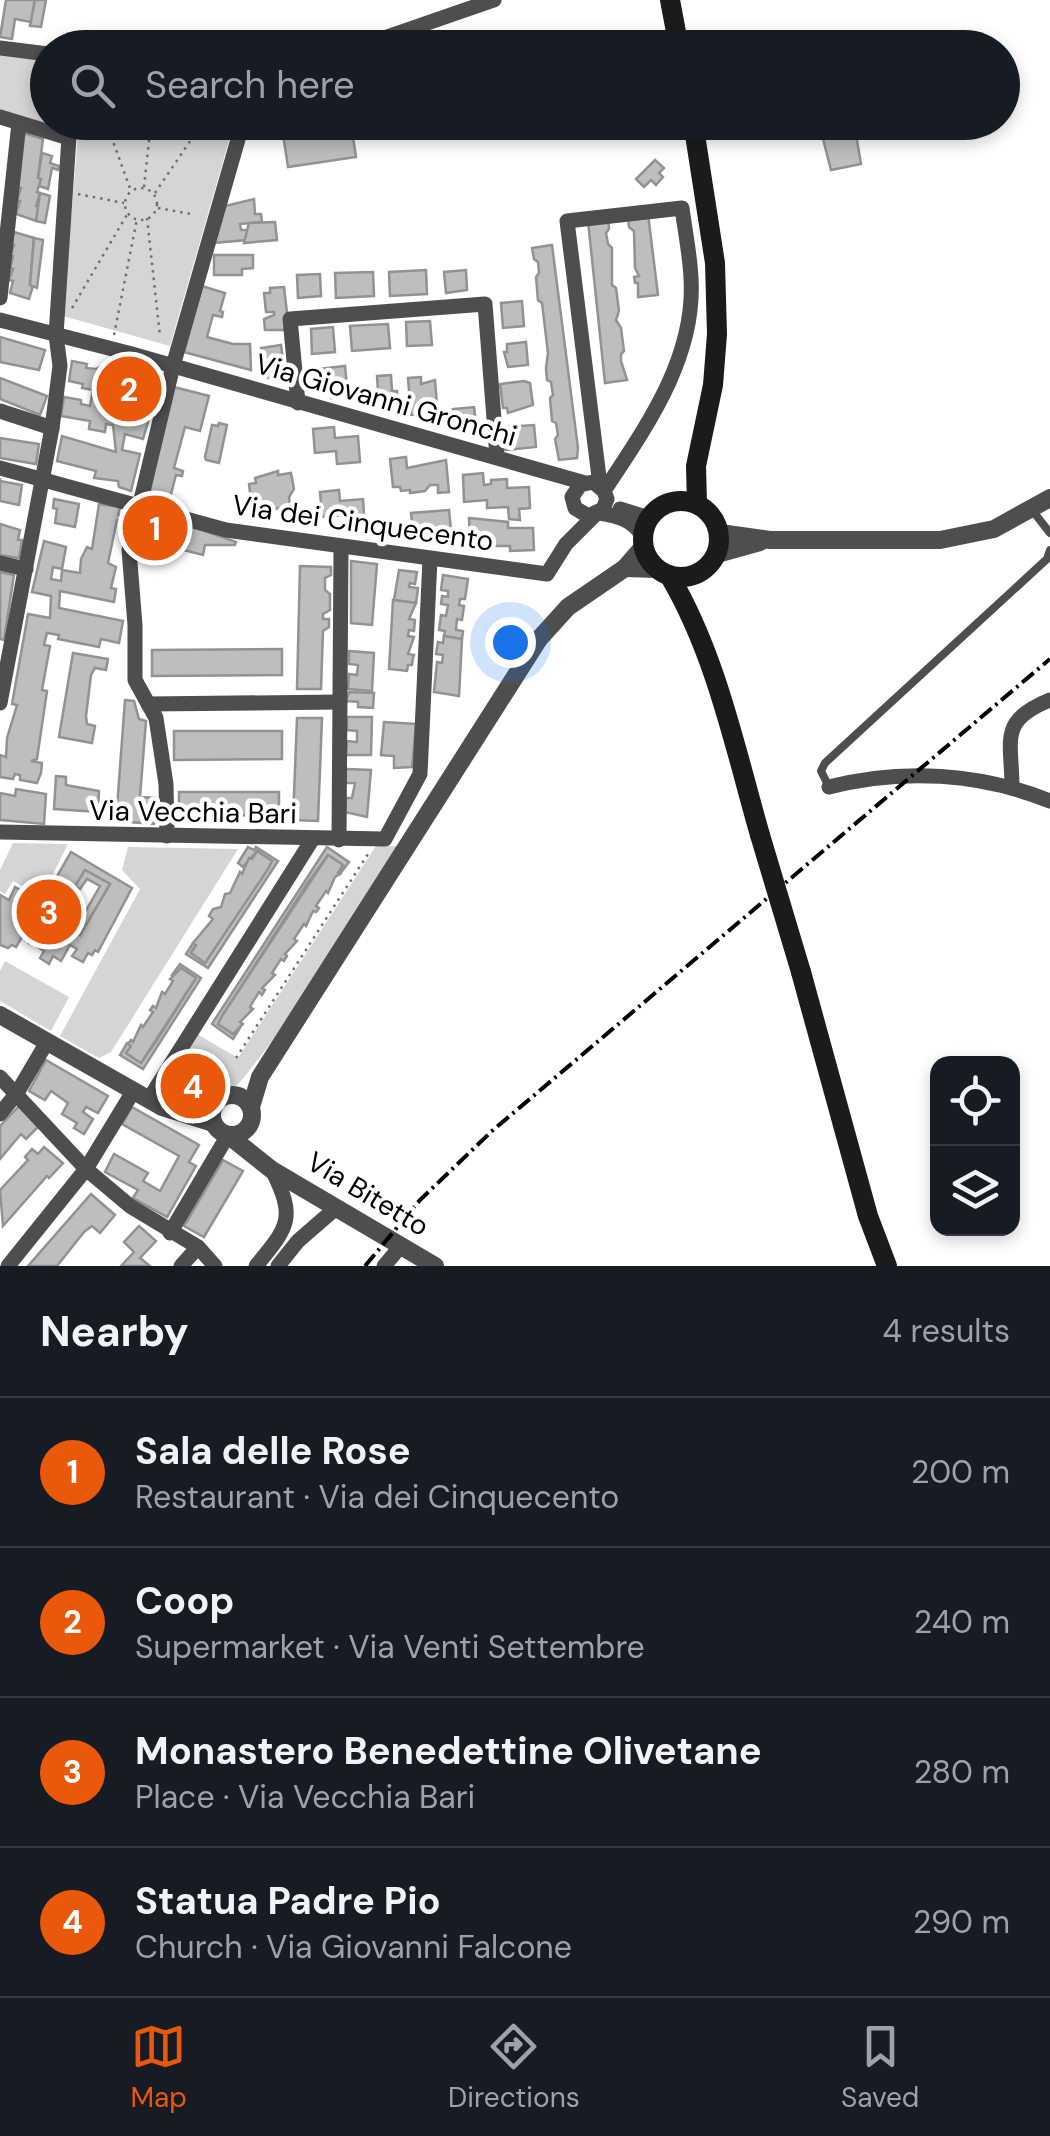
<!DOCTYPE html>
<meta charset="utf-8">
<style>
:root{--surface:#171b24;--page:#242831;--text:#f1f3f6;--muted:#9ea1a6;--line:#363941;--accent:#ea580c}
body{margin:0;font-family:"DM Sans",sans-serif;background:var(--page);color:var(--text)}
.controls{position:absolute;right:30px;bottom:30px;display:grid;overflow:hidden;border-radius:20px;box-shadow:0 5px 15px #0003}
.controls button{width:90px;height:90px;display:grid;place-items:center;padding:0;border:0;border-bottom:2px solid var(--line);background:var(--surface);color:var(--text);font:50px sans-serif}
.you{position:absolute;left:510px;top:642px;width:35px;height:35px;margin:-25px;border:8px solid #fff;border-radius:50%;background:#1a73e8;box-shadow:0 0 0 15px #1a73e833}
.badge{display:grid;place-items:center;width:65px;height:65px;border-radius:50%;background:var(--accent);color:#fff;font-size:32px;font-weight:700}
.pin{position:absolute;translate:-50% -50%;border:5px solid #fff;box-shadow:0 2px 10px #0006}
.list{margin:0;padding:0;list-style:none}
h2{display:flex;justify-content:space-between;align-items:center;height:130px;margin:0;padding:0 40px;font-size:42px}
h2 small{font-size:32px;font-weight:400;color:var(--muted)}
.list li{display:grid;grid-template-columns:65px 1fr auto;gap:30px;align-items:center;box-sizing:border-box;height:150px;padding:0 40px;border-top:2px solid var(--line)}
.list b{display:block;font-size:38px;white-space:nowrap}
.list p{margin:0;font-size:32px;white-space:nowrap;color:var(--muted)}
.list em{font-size:32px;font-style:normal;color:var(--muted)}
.icon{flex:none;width:55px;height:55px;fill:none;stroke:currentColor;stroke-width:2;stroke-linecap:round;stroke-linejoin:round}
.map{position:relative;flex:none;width:1050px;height:1266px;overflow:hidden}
.search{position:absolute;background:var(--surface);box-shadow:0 5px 15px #0003;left:30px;right:30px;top:30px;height:110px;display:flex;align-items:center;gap:25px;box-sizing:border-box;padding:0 35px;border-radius:55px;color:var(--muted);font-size:38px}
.sheet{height:730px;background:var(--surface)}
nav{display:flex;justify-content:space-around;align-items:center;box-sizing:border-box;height:140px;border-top:2px solid var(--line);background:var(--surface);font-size:28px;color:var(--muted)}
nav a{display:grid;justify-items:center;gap:5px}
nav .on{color:var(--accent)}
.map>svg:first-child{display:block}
.green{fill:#d5d5d5}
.building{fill:#bebebe;stroke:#929292;stroke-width:2.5;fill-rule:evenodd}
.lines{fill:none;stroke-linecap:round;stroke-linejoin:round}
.path{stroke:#707070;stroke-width:2.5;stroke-dasharray:2.5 5;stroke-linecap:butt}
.service{stroke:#4e4e4e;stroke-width:8}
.minor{stroke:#4e4e4e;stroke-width:15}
.tertiary{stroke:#4e4e4e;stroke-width:18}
.secondary{stroke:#1b1b1b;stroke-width:20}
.rail{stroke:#000;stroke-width:4;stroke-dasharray:15 5 2.5 5;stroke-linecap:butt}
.secondary-bridge{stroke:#1b1b1b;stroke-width:20}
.labels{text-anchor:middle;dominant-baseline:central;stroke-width:9;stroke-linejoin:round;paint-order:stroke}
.street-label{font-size:28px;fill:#000;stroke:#fff}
</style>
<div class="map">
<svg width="1050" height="1266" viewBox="0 0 1050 1266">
<rect width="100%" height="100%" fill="#fff"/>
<!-- green -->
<g class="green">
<path d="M0,54L47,61L48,122L66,123L65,133L0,113Z"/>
<path d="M79,123H234L170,346L63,316Z"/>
<path d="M13,843L68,844L42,896L13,881L5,894L0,891V870Z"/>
<path d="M376,846H399L281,1030L241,1081L227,1094L198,1105L160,1092L197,1034L238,1058Z"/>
<path d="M128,847L238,849L111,1052L99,1058L60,1036L140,889L122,870Z"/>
<path d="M5,961L69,997L51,1031L0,1001V971Z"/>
</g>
<!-- building -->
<g class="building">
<path d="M6,0H35L31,22L15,19L12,39L0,37Z"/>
<path d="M35,0H46L41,27L30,26Z"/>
<path d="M854,122L861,164L831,170L819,123Z"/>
<path d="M351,124L356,157L288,167L283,134Z"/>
<path d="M24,133L43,139L38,178L41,179L37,192L40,193L36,206L41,207L36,221L16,214L20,201H17L21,188L17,187Z"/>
<path d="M42,153L52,156L50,163L59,166L58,170L52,168L48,189L39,186L41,179L38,178Z"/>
<path d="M655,160L664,168L659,173L663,177L656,185L651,180L644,187L636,179Z"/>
<path d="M40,193L50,196L45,223L36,221Z"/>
<path d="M254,199L255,214H261L262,222L240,224L241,230H248L247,240L213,243L225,206Z"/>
<path d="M648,214L658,295L638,297V283H635L634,277L639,276L635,268L634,231L629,227L628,216Z"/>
<path d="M608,218L609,229L606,233L608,244L612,248V285L616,288L619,311L616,320L621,328L624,351L621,354V361L627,380L605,383L588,221Z"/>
<path d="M275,222L277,240L244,243L249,223Z"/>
<path d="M14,232L34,238L30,285L33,286L29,299L10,293L13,281L9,280L13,269L10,268L13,256L10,255L14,245L11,244Z"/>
<path d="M34,238L43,240L37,288L30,285Z"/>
<path d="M552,245L578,448L577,458L559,460L555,439L558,435L556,423L552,421L550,398L553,395L551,382L547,380L546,368L548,353L542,303L538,300L536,277L539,273L538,262L534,259L532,248Z"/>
<path d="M214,255H253V268L242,269V275H214Z"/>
<path d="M426,270L427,294L390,296L389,272Z"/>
<path d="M466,270L467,290L446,293L444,272Z"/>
<path d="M373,272L374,296L336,298L335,273Z"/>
<path d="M320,274L321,296L298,298L297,275Z"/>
<path d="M202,286L225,293L220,311L223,312L222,317L213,315L207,337L233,344H250L251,370L184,352Z"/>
<path d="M284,287L289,330H265L264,319L274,315V312H266L264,293H270V288Z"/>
<path d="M522,301L524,326L503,328L501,303Z"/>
<path d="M430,321L432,345L407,346L406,322Z"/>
<path d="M388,324L390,348L352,351L350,326Z"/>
<path d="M333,327L335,352L312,354L311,329Z"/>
<path d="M0,337L45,350L39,370L0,362Z"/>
<path d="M526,342L528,365L508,367L504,352H507V344Z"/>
<path d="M281,345L285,375L265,378L261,348Z"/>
<path d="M72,361L87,364L86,368L96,369L102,366L159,383L153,403L148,401L145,410L151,412L143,439L125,434L122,450L140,454L131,491L119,487L118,481L94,478L96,471L57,461L62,436L116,452L113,425L106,424L105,432L89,429L90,421L61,416L64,397L81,400V404L90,406L93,390L82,388L83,384L69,381Z"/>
<path d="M345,366L348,396L331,398L330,388L311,390L309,370Z"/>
<path d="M391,375L392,391H397L398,403L379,407L377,376Z"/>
<path d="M421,377V384L435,380L438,418L424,419V414L411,415L408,378Z"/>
<path d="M0,378L47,396L40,415L0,399Z"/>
<path d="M524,381L530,383L533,405L508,413L507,408H503L500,384Z"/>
<path d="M174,387L209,396L200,431L185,427L174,468L183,471L182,476L176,475L170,498L146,491Z"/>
<path d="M474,407L477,432L456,431L453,409Z"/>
<path d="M219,423L227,425L219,463L206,460L205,457L212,425L218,426Z"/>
<path d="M534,425L536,447L505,450L504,427Z"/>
<path d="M334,427L335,438L358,436L360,462L337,464L336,451L315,453L313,429Z"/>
<path d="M0,438L39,444L36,464L0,458Z"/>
<path d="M406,457L407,468L446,460L449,492L438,493V485H430L425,491L410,493V490L401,491L400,487H393L390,459Z"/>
<path d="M278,471V475L291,473L294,489L289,497L290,505L272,510L271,508L264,509L263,503L251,501L249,484L256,483L255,478Z"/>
<path d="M483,473L484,485L491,484V480L507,479V488L529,487L530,508L519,509L520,520L509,519L508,507L487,508V500L464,502L463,475Z"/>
<path d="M0,478V481L22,485L19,505L0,501Z"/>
<path d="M339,490L340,501L363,499L365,529L344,530L343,515L322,517L320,492Z"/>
<path d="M54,499L79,504L75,527L55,523L57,509L53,508Z"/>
<path d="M99,504L120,507L118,515H122L121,521L117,520L108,563L116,567L111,588L116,589L114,602L60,591L59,608L123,621L119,643L101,639L99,647L58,639L59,635L47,633L44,645L50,646L42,690L47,691L37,759L31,761L42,763L41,773L37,783L20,780V775L15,774L13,779L0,777V755L6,757L7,738L17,705L12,704L28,614L50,618L51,596L32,592L44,541L66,547L62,569L53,567L51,579L61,581L62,570L80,573L81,559L87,547L92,549Z"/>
<path d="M141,508L236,542L235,545H205L203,555L133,537Z"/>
<path d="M449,510L452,540L440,541L439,532L420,534L419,530L413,531L411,513Z"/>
<path d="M469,518L508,522V528H533L534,550L510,551V546H488L470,541Z"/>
<path d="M0,524L20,530L18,540H22L19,558L0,555Z"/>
<path d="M351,561L377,564L372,625L351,623Z"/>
<path d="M300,566L331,567V575L325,578V590L330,594V610L323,614V619H329V627L323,631L321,689H297Z"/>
<path d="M399,570L417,572L415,584L410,583L409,587L418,588L416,603L394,600Z"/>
<path d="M0,572L14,575L4,640L0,639Z"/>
<path d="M443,575L468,579L465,599H460L459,605L464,606L462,620L457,619L456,630L463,631L462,639L444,636L445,631L439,630L441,615L446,616L448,605L441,604L442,596L448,597V591L441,590Z"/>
<path d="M393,600L416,603L409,619L415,620L414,631L409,630L408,636L414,637L408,654L414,655L413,658L412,665H408L407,671L389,669Z"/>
<path d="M444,636L462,639L459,696L434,692L437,662L442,663L443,655L436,654L438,642L443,643Z"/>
<path d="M282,649V675L152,676V650Z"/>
<path d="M349,651L374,653L372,691L348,689L349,674L357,675L358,665L349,664Z"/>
<path d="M73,653L108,659L106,670L95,668L91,675L86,716L87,724L95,726L92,743L59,737Z"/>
<path d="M349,692L374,693L373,708L358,707V702L346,701Z"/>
<path d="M125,700L134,701L139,719L146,721L140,797L156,798L154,824L116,821Z"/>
<path d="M347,717H372L371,755H346L347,741L357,742V731L347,730Z"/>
<path d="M297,718H322L318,821L293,820Z"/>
<path d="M384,722L416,724L412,767L394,768V756L381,755Z"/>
<path d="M174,731H282V759L174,760Z"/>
<path d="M346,769L371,770L367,817L345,812L346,798H352L355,783H345Z"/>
<path d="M56,776L66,777V785L99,791L98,812L54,809Z"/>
<path d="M16,789L46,794L44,824L0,820V793L15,796Z"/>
<path d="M179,792H279V815L179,816Z"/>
<path d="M248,847L254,850L256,847L278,861L208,968L186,954L193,943L196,945L191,953L205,963L272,861L257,851L243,867L238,863Z"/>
<path d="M327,847L349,862L340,874L338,873L343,865L328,855L309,881L222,1016L218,1024L233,1034L238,1026L240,1028L233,1039L212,1024Z"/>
<path d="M257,851L272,861L268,869L205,963L191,953L196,945L193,943L213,919L209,916L213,909L221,907L225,894L230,893L240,872L242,874L249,858L252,859Z"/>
<path d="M71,852L132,888L98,952L95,950L92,955L88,953L83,962L72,956L77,949L70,945L61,961L53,956L49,964L40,958L44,951L38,947L47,931L41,928L29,943L25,937L32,925L30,923ZM85,870L110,884L80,935L56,921Z"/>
<path d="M328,855L343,865L338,873L340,874L335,877L328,893L326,891L316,906L319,908L316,912L313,911L306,926L304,924L294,939L297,941L285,954L287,956L284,961L281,959L272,973L275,975L262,988L265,990L262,995L259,992L254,1000L250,1007L253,1009L240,1022L243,1024L233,1034L218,1024L222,1016Z"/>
<path d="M85,870L110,884L80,935L56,921L72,893L77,896L64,918L77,926L100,886L87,879L80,889L75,886Z"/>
<path d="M15,887L42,903L16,947L12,945L8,948L0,945V895L9,900Z"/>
<path d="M180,964L201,978L143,1069L120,1055L127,1043L131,1046L126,1053L141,1063L159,1037L196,978L181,968L176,977L172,975Z"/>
<path d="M181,968L196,978L141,1063L126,1053L131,1046L128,1044L131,1040L133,1042L141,1025L143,1027L153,1012L150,1010L153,1006L156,1008L162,992L165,994L173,981L170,979Z"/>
<path d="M46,1060L108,1096L98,1113L86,1107L83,1112L93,1119L84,1134L74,1128L77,1123L62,1114L68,1103L51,1091L45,1100L29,1091Z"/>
<path d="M19,1106L38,1125L37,1128L26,1139L21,1134L0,1159V1126Z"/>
<path d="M132,1107L199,1145L189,1162L196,1166L167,1217L133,1198L138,1190L105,1172L114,1154L148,1173L143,1181L160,1191L179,1156L122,1124Z"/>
<path d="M44,1147L63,1163L49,1178L47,1176L3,1226L0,1190L28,1160L25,1157L32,1149L38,1154Z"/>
<path d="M223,1160L243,1171L204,1237L184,1226Z"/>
<path d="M91,1194L115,1215L100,1233L92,1226L84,1232L57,1266H28Z"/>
<path d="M139,1226L156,1241L140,1258L150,1266H121L134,1252L124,1242Z"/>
</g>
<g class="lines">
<!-- path -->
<g class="path">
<path d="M106,122L131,191"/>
<path d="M144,187L151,122"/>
<circle cx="141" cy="204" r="16"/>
<path d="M155,193L203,122"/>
<path d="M78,194L124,203"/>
<path d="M158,208L191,214"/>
<path d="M147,218L160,336"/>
<path d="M72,308L128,213"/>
<path d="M114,335L137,219"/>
<path d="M236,1058L368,854"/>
</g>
<!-- service -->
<g class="service">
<path d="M1032,510L1050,533"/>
<path d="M829,787L821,771L825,763L1035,570L1047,559L1050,550"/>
</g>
<!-- minor -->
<g class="minor">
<path d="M0,48L48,54"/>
<path d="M355,48L494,0"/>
<path d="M0,117L69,138"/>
<path d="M0,270L3,271L0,298"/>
<path d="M3,271L19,123"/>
<path d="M0,320L128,353L585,483"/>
<path d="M298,403L290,319L485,304L497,457"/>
<path d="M0,411L52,428"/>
<path d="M0,468L226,530L547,574L566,544L594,516"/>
<path d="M600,485L567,221L682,208C685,231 690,255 691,278C696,358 646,427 604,491L607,499L603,509L588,516L575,508L572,497L580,485L593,482L604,491"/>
<path d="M620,509L649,518"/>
<path d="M599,513C618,516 635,520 643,538"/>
<path d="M0,563L26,569"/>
<path d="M0,703L52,428L60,366L56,335L70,122"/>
<path d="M148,704L340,702"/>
<path d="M829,787C902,768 980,773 1050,801"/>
<path d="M1012,788C1012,740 998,721 1050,700"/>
<path d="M0,832L385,839L420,774L430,559"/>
<path d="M167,836L166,784L156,718L135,680V625L129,550L173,366L243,122"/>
<path d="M339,840L341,548"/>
<path d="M0,1077L86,1169L130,1206L198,1247L215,1266"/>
<path d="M149,1099L312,840"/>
<path d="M0,1114L17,1093L47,1042"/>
<path d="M170,1233L228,1135"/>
<path d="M8,1266L86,1169L134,1090"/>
<path d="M181,1266L198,1247"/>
<path d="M256,1266C289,1226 296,1218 272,1170"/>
<path d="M278,1266L298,1241L336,1208"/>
<path d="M384,1266L401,1246"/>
</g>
<!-- tertiary -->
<g class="tertiary">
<path d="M720,533L770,540H940L994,529L1050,498"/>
<path d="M717,554L760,542"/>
<path d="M625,568L657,569"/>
<path d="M0,1015L162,1107L213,1123"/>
<circle cx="232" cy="1115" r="20"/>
<path d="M251,1107L260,1077L539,639L568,607L625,568L644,546"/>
<path d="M228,1135L272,1170L435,1266"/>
</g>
<!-- secondary -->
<g class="secondary">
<path d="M670,0L679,48"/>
<path d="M693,122L715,263L717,334L713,385L696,466L697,504"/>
<circle cx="681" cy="539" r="38"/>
<path d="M669,575C716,654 735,748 760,835"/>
<path d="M801,972L868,1216L887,1266"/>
</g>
<!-- rail -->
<path class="rail" d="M365,1266L420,1200L492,1131L1050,659"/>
<!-- secondary-bridge -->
<path class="secondary-bridge" d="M760,835L801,972"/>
</g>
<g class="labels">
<!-- street labels -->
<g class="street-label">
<text transform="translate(386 400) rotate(16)">Via Giovanni Gronchi</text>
<text transform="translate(363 523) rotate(8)">Via dei Cinquecento</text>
<text transform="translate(193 812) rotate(1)">Via Vecchia Bari</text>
<text transform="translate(368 1194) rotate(31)">Via Bitetto</text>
</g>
</g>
</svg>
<div class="controls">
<button><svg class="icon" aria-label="locate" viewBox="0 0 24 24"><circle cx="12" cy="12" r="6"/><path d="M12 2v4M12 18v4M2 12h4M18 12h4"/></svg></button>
<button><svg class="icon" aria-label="layers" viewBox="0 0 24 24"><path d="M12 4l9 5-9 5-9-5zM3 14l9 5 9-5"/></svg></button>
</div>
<div class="you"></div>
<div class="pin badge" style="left:155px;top:528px">1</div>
<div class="pin badge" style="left:129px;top:389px">2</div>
<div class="pin badge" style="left:49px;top:912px">3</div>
<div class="pin badge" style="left:193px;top:1086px">4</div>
<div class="search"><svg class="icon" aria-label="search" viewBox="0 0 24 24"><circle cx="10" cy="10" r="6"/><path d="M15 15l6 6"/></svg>Search here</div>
</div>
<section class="sheet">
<h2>Nearby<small>4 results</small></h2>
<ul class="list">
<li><span class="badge">1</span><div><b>Sala delle Rose</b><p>Restaurant · Via dei Cinquecento</p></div><em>200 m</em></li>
<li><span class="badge">2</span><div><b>Coop</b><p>Supermarket · Via Venti Settembre</p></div><em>240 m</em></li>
<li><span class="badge">3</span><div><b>Monastero Benedettine Olivetane</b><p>Place · Via Vecchia Bari</p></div><em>280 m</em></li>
<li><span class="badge">4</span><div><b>Statua Padre Pio</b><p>Church · Via Giovanni Falcone</p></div><em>290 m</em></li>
</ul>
</section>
<nav>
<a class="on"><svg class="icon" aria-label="map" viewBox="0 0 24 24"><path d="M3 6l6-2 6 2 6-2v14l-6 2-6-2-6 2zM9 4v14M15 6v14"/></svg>Map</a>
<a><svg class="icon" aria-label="directions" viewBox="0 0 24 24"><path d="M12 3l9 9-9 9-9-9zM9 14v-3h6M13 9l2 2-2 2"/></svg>Directions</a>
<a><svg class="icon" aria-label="saved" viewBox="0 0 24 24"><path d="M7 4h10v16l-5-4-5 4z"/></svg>Saved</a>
</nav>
